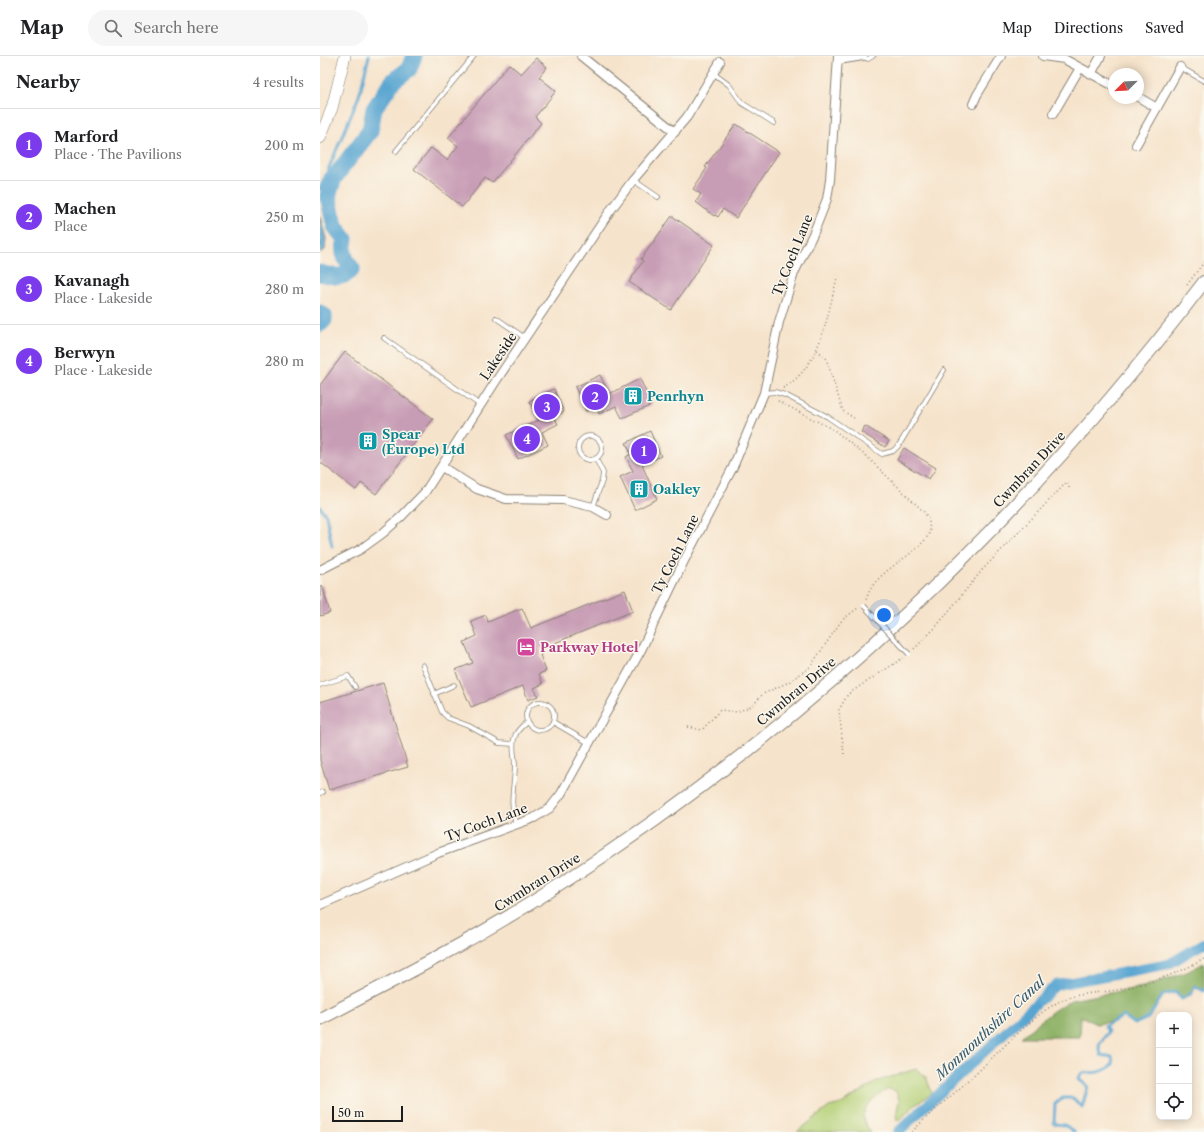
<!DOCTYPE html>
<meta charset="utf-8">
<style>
:root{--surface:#fff;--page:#f6f6f6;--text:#202124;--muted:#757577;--line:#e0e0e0;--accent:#7c3aed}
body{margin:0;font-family:"Libre Caslon Text",serif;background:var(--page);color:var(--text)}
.controls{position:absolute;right:12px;bottom:12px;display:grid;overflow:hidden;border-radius:8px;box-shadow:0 2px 10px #0003}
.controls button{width:36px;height:36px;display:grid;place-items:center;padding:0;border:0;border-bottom:1px solid var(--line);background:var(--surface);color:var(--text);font:20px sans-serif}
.compass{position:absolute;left:788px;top:12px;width:36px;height:36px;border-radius:50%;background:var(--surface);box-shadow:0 2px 10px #0003;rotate:246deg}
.scale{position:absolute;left:12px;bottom:10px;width:71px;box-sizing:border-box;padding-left:4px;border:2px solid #1c1c1c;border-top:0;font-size:11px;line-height:14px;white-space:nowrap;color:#1c1c1c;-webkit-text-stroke:3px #fbf7ec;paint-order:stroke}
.you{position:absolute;left:564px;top:559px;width:14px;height:14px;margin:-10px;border:3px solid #fff;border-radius:50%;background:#1a73e8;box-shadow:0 0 0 6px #1a73e833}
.badge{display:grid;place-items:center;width:26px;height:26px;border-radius:50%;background:var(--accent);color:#fff;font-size:13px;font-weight:700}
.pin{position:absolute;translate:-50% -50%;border:2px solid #fff;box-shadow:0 1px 4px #0006}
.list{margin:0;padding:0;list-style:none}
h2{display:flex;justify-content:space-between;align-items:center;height:52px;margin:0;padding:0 16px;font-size:17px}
h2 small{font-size:13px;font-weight:400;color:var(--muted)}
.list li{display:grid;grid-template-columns:26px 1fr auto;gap:12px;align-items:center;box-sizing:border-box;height:72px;padding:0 16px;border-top:1px solid var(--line)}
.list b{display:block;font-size:15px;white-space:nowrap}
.list p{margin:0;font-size:13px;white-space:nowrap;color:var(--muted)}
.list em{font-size:13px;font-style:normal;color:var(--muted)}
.icon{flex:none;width:22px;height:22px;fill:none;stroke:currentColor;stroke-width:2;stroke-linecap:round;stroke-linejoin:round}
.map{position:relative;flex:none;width:884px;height:1076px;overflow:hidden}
header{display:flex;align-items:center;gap:24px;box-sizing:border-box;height:56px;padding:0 20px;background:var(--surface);border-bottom:1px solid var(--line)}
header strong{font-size:19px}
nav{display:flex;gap:22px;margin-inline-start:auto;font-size:14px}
.search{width:280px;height:36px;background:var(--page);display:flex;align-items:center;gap:10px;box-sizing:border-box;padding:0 14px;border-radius:22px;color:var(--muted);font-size:15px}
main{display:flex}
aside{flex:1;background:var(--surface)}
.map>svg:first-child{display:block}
.green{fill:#b4d077;stroke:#68764a}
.forest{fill:#8fb268;stroke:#566742}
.water{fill:#58a5d1;stroke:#3a6076}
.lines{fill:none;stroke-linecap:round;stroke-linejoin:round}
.stream{stroke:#58a5d1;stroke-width:3}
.canal{stroke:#58a5d1;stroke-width:10}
.river{stroke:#58a5d1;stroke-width:17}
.building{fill:#c79cb5}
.lane-casing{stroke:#898074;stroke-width:5.5}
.street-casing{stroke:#898074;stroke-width:10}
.secondary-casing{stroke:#898074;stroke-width:12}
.primary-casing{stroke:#898074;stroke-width:14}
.path{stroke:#898074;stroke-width:1.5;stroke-dasharray:1 3;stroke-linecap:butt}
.lane{stroke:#fff;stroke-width:4}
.street{stroke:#fff;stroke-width:8}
.secondary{stroke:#fff;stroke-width:11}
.primary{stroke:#fff;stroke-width:12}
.lane-bridge-casing{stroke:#898074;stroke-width:5.5;stroke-linecap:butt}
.lane-bridge{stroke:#fff;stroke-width:4}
.labels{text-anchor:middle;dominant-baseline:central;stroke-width:3;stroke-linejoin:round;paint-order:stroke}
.street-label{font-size:13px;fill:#1c1c1c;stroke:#fbf7ec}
.culture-label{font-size:13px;font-weight:bold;fill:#0d838f;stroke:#fbf7ec;text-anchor:start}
.hotel-label{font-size:13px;font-weight:bold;fill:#b23c85;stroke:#fbf7ec;text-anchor:start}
.water-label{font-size:14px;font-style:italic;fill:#375a6d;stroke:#fbf7ec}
</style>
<header>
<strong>Map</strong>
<div class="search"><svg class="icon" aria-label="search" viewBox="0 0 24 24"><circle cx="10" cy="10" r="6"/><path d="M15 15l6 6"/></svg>Search here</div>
<nav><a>Map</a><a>Directions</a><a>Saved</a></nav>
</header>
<main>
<aside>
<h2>Nearby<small>4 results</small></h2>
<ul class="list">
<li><span class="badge">1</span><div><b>Marford</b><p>Place · The Pavilions</p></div><em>200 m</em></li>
<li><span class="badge">2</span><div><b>Machen</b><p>Place</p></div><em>250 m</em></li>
<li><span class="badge">3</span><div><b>Kavanagh</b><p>Place · Lakeside</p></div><em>280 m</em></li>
<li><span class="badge">4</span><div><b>Berwyn</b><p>Place · Lakeside</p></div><em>280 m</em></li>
</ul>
</aside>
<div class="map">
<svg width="884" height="1076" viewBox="0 0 884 1076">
<rect width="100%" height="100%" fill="#fbf7ec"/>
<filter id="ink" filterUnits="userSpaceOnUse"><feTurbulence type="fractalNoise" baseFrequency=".025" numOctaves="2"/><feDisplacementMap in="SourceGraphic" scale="8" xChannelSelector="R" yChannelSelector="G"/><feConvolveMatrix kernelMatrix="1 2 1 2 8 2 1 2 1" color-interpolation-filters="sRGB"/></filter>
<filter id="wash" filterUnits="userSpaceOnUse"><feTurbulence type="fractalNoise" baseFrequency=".012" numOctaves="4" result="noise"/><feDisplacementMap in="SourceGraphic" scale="16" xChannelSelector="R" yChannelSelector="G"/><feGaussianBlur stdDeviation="0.9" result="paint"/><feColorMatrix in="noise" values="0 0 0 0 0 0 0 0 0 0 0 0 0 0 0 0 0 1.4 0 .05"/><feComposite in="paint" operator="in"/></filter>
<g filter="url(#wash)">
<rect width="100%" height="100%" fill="#f6e3cb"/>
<!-- green -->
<path class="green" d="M596,1013L606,1021L612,1037L594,1050L579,1064L576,1063L579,1044L576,1035L568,1033C558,1039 540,1051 544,1065C545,1069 549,1073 551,1076H477L509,1051L521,1048L558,1025Z"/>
<!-- forest -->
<path class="forest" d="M884,907V935L875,930L872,937L862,943L855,936L843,939L828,962L814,968L803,960L795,965L776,968L761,960L760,981H701L733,955L751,944L823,931L867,916Z"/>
<!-- water -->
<path class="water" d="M0,161L6,182L5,194L0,197Z"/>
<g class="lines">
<!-- stream -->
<g class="stream">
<path d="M0,133L39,40L49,0"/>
<path d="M0,451L6,459L12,490"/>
<path d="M754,1076L745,1069L734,1068L735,1048L743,1042H753L762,1051L768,1030L758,1023L762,1017C774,1017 785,1017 793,1008L792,1001L781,999L779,989L788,976L785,970L803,960L814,968L828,962L843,939L855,936L862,943L872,937L875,930L884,935"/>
</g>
<!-- canal -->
<path class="canal" d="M578,1076L736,929L849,908L884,887"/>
<!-- river -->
<g class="river">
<path d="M0,217C11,220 25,224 32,213C24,202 22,197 25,183L15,170L8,140L14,122L50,75L54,53L73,25L89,13L94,0"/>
<path d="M0,257L4,260V264L0,268"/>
</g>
</g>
<g id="blocks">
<!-- building -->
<g class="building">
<path d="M216,2L227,11L219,21L236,35L215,61L221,67L172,127L165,122L142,151L94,113L111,92L127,104L138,90L128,82L189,8L201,18Z"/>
<path d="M416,68L459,96L416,162L403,153L398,161L395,159L394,160L376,146L381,138L373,133L387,112L385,111Z"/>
<path d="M352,160L394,189L351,254L309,226L323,205L321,203Z"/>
<path d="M25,296L113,363L56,438L41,427L36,434L0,406V329Z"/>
<path d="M280,319L289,338L320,323L332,349L302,362L296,350L279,358L276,350L266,355L255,331Z"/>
<path d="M234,333L244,356L234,361L238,368L222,376L228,389L198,403L186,379L219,364L209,345Z"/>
<path d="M545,370L569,385L565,391L541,376Z"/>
<path d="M330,375L341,400L322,409L337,443L315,454L300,421L313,415L306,401L311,398L306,387Z"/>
<path d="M584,392L616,412L609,423L577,404Z"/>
<path d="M2,529L10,557L0,560V530Z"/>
<path d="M305,534L313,555L220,593L222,598L220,599L226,615L219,618L223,628L214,632L218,640L208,644L203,630L151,651L135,614L153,607L144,586L157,580L151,565L166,559L168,566L202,552L211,572Z"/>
<path d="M63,627L88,711L9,734L0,704V646Z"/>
</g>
</g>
</g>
<g filter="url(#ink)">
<use href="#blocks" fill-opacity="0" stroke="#898074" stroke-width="1"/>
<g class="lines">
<!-- lane casing -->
<g class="lane-casing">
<g id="lane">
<path d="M543,1L548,3L553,0"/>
<path d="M860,11L884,25"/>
<path d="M393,17L409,29L422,47L454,67"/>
<path d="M76,95L154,0"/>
<path d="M313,124L338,141"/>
<path d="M176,262L205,282"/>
<path d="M64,282L160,349"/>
<path d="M444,337L455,336L465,339L508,361L562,398L573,395L579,389L624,314"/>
<circle cx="270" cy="392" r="12"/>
<path d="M273,451L282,425L283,417L276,403"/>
<path d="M103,609L122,656L128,662L149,670L179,687L193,688"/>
<path d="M0,629L28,620L35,631"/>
<path d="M114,638L134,629"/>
<circle cx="220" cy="660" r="14"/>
<path d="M233,666L269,687"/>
<path d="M0,737L3,736"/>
<path d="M196,769C189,746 194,733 195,711C195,701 191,689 195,680C197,674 202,670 207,666"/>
</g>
</g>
<!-- street casing -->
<g class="street-casing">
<g id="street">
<path d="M261,0L355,76"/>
<path d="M723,0L744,3L794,30"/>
<path d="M518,4L543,0"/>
<path d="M771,18L781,0"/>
<path d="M818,41L837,52"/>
<path d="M653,48L657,39L681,0"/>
<path d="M733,58L760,12"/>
<path d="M816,89L860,11"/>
<path d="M122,411L157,433L186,443L243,444L273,451L287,459"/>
<path d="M0,514L41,493L63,477L81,461L105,436L174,328L290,155L313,124L367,61L400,6"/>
<path d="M0,849L118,797L214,762L230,752L241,738L321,594L364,505L413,411L444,337L459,266L474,217L494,176L507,143L510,124L518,0"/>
</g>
</g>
<!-- secondary casing -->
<g class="secondary-casing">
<path id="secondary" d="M0,82L12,52L25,0"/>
</g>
<!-- primary casing -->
<g class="primary-casing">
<path id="primary" d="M0,963C83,920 166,877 244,826C491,667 707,459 884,226"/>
</g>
<!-- path -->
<g class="path">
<path d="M867,229L884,206"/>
<path d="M497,294L506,302L523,355L534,362"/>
<path d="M463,332C501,311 507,260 517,222"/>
<path d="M458,345L514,374L546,400L605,457L609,465L610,477C607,481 604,486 600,489C582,507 553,518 546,544"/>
<path d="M594,593L615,572L663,513L747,426L750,434"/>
<path d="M368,671L382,674L400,654L417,656L432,650L443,638L469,626L490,611L522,564L538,552"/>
<path d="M524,698L519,654L528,638L583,602"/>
<path d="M592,1076C609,1057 631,1041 650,1023C675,1001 716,954 745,943C760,937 779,937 796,934C827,928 856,919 884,903"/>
</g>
<!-- lane -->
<use href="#lane" class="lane"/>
<!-- street -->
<use href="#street" class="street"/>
<!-- secondary -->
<use href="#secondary" class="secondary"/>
<!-- primary -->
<use href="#primary" class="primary"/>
<!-- lane-bridge casing -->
<g class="lane-bridge-casing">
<path id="lane-bridge" d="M544,550L589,598"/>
</g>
<!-- lane-bridge -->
<use href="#lane-bridge" class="lane-bridge"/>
</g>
</g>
<!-- icons -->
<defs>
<g id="building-square" transform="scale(1)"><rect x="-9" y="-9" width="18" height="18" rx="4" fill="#0f9aa8" stroke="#fbf7ec"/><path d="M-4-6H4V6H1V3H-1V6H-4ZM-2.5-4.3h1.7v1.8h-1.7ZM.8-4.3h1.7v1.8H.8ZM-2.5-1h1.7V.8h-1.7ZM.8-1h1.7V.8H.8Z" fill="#fff"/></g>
<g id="hotel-square" transform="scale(1)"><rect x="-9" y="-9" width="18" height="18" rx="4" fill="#d1479c" stroke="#fbf7ec"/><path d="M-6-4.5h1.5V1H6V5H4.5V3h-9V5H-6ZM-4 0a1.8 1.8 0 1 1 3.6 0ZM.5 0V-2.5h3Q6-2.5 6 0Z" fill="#fff"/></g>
</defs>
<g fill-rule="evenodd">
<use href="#building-square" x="313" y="340"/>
<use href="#building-square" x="48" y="385"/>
<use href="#building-square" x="319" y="433"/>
<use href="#hotel-square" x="206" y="591"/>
</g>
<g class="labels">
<!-- street labels -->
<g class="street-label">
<text transform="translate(472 199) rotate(-68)">Ty Coch Lane</text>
<text transform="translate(178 300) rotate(-56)">Lakeside</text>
<text transform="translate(709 413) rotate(-47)">Cwmbran Drive</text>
<text transform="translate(355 498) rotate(-63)">Ty Coch Lane</text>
<text transform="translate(476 635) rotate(-40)">Cwmbran Drive</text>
<text transform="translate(166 766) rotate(-20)">Ty Coch Lane</text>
<text transform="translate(217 826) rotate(-32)">Cwmbran Drive</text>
</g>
<!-- culture labels -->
<g class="culture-label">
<text x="327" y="340">Penrhyn</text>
<text x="62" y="378">Spear<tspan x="62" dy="15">(Europe) Ltd</tspan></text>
<text x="333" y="433">Oakley</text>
</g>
<!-- hotel labels -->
<g class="hotel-label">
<text x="220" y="591">Parkway Hotel</text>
</g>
<!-- water labels -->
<g class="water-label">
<text transform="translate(670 972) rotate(-43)">Monmouthshire Canal</text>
</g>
</g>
</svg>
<div class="controls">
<button>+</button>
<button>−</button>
<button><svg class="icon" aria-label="locate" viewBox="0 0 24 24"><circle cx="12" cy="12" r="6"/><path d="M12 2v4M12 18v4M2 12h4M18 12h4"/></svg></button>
</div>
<svg class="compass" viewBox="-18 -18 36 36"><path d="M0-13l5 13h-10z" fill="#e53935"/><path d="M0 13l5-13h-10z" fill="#757577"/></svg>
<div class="scale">50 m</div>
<div class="you"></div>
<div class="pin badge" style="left:324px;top:395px">1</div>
<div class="pin badge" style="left:275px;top:341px">2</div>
<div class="pin badge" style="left:227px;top:351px">3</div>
<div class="pin badge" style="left:207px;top:383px">4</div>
</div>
</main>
